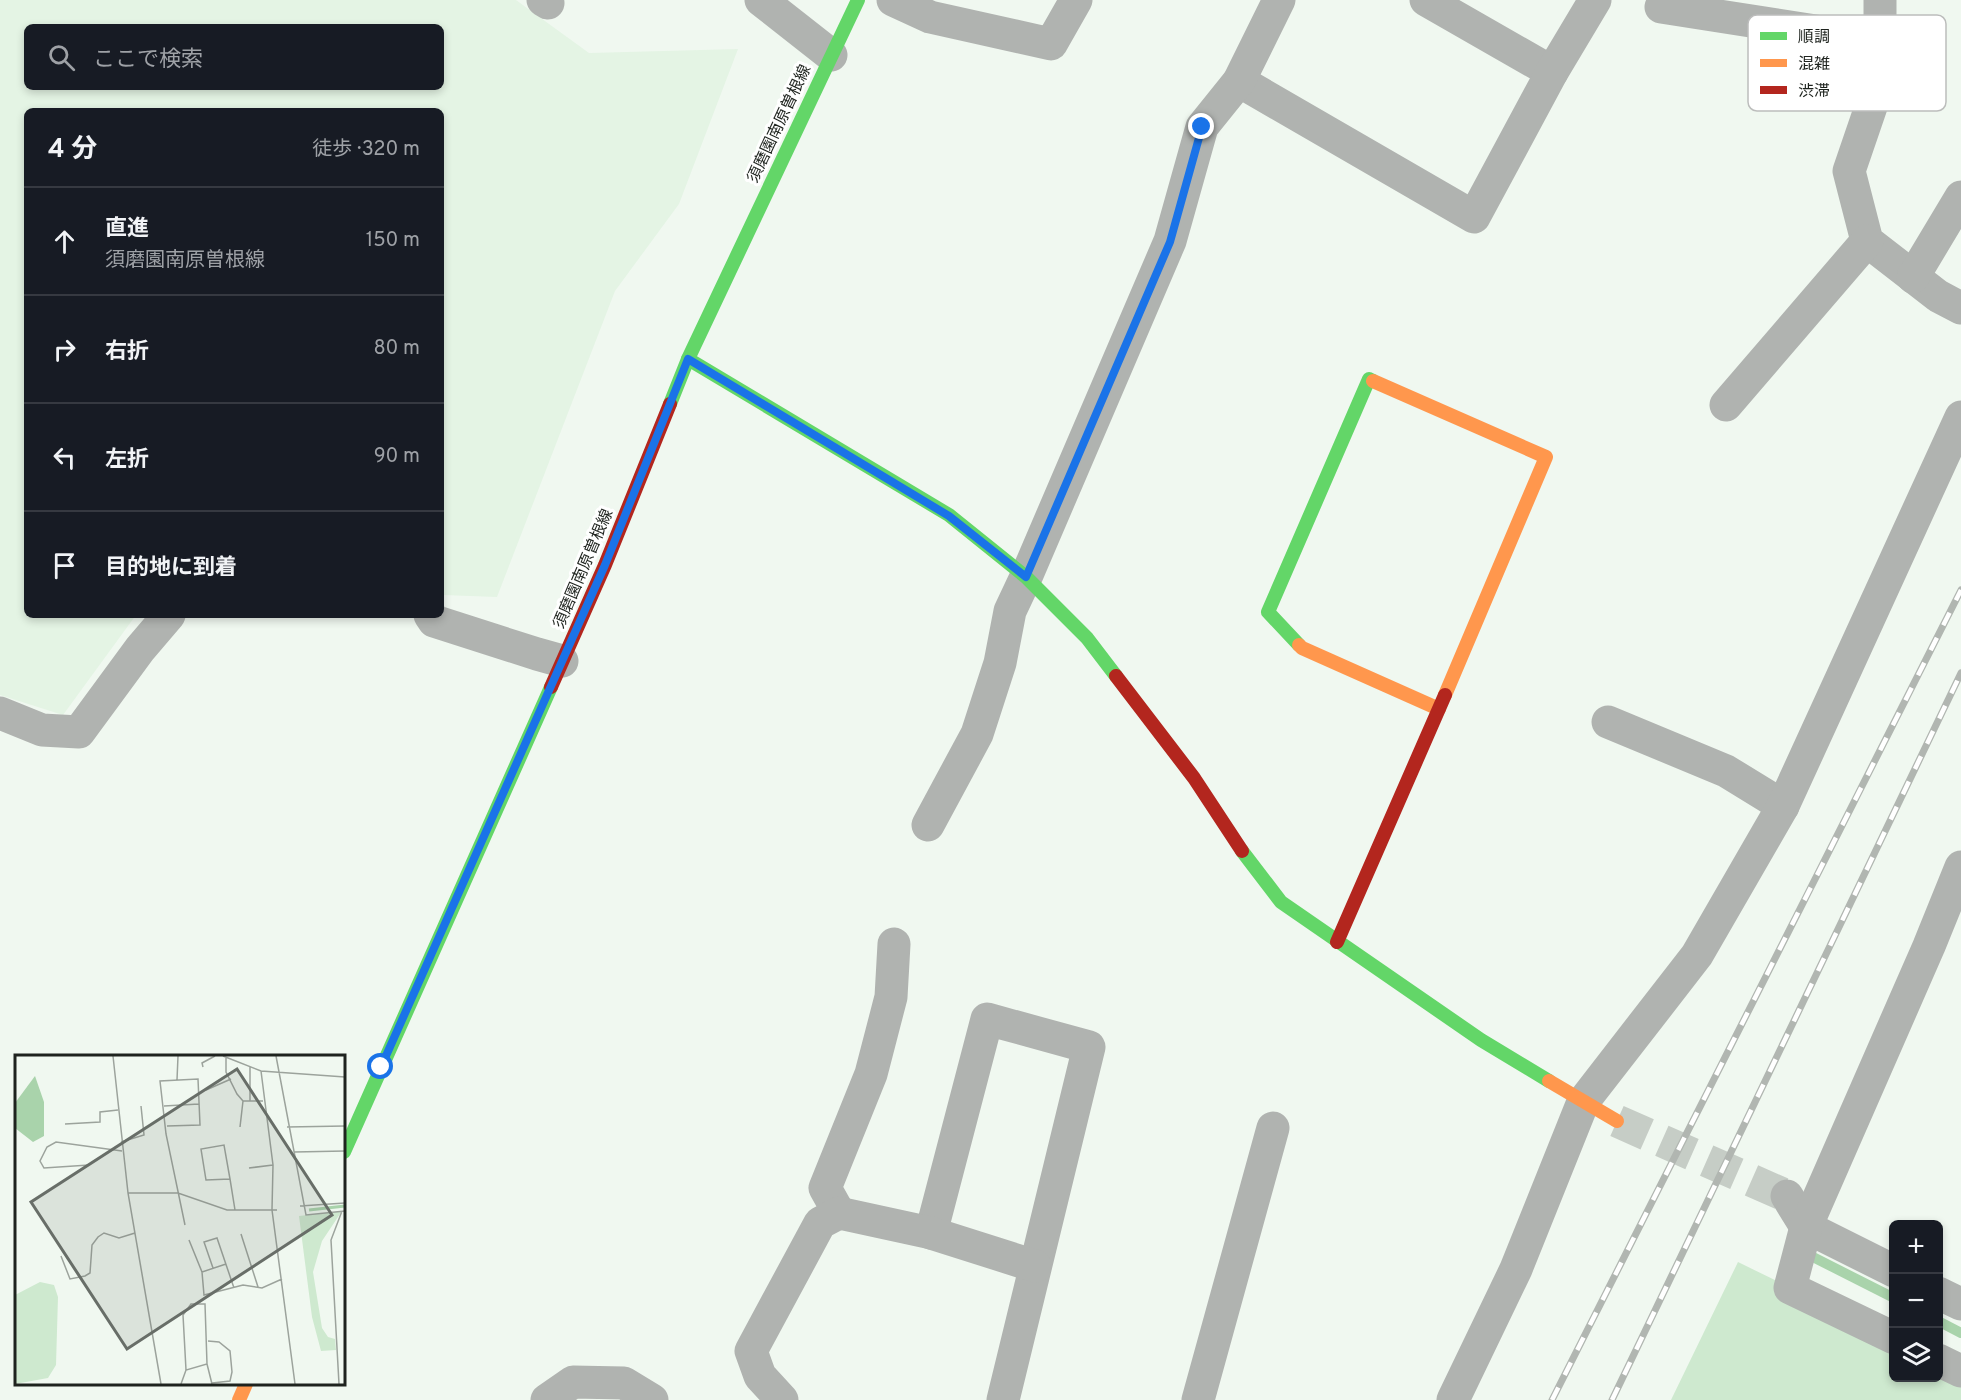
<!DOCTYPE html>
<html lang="ja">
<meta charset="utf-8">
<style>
:root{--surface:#171b24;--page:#20242c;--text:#f1f3f6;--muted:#9ea1a6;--line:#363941}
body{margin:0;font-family:Overpass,"Noto Sans JP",sans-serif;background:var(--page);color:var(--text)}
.controls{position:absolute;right:18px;bottom:18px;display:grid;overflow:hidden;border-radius:9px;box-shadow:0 3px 9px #0003}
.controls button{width:54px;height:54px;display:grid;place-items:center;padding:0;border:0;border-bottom:2px solid var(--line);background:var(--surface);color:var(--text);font:30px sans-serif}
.stop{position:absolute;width:18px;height:18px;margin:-14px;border:4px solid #1a73e8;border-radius:50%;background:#fff}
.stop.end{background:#1a73e8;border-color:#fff;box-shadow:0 2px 6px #0008}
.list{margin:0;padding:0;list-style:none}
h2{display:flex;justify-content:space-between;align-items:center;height:78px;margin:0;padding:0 24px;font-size:26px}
h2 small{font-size:20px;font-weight:400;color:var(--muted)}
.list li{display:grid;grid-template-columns:39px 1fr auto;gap:18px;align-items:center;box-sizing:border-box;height:108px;padding:0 24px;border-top:2px solid var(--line)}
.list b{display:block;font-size:22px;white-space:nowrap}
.list p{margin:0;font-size:20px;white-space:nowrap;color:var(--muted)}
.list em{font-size:20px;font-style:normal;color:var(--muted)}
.icon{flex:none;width:33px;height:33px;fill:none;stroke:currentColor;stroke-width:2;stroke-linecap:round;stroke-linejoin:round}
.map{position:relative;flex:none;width:1961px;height:1400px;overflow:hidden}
.search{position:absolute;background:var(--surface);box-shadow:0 3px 9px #0003;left:24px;top:24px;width:420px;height:66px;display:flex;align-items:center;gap:15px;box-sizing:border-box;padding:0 21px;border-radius:9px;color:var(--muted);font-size:22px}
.panel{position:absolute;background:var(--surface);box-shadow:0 3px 9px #0003;left:24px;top:108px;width:420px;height:510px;border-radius:9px}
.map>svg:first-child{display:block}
.built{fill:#e4f4e4;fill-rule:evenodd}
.green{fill:#cee9cf}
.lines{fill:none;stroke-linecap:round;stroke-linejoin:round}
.stream{stroke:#a9d3ab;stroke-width:10}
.street-tunnel{stroke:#c6cdc6;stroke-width:33;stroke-dasharray:33 16;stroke-linecap:butt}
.street{stroke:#b0b3b0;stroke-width:33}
.fast{stroke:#63d668;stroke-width:14}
.slow{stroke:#ff974d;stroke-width:14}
.jam{stroke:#b3261e;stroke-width:14}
.rail-casing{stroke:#b1b6b1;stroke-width:7}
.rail{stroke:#fff;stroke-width:4.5;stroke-dasharray:14;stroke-linecap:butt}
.route{stroke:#1a73e8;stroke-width:8}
.labels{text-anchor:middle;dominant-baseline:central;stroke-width:6;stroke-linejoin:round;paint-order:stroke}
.street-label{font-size:16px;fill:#1e231e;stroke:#fff}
.inset-river{fill:none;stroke:#a9d3ab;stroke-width:3}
.inset-road{fill:none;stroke:#9ca39c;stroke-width:1.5}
.view{fill:#686e68;fill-opacity:0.15;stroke:#686e68;stroke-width:3}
.inset-edge{fill:none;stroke:#1e231e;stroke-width:3}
.key{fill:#fff;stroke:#bcbdbc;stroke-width:1.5}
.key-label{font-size:16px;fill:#1e231e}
</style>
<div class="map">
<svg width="1961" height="1400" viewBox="0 0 1961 1400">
<rect width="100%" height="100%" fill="#f0f8f0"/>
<!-- built -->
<path class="built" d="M0,0H516L589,53L738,49L679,204L615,291L497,597L443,595L441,592V111H27V615H136L63,715L0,695ZM27,27H441V87H27Z"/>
<!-- green -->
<path class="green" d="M1738,1262L1893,1338L1894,1378H1938L1961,1371V1400H1671Z"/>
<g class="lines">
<!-- stream -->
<g class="stream">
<path d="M1803,1252L1894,1298"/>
<path d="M1938,1321L1961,1333"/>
</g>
<!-- street-tunnel -->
<path class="street-tunnel" d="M1617,1121L1787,1196"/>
<!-- street -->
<g class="street">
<path d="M543,0L548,3"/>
<path d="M761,0L831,55"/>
<path d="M893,0L930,17L1051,44L1076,0"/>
<path d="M1426,0L1552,72"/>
<path d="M1880,0V41L1875,95L1849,171L1867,241L1938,296L1961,308"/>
<path d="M1661,7L1880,41"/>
<path d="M1239,81L1474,217L1552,72L1595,0"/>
<path d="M1913,277L1961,197"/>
<path d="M1726,405L1867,241"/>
<path d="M430,615L434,621L537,654L562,661"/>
<path d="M0,713L42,730L79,732L140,649L169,615"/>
<path d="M1608,722L1726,771L1783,806"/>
<path d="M928,825L977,734L1000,663L1010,611L1026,577L1170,241L1202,127L1239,81L1279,0"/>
<path d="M1787,1196L1806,1227L1894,1271"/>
<path d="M839,1213L825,1188L871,1074L891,997L894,944"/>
<path d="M931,1233L987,1019L1089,1047L1003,1400"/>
<path d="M1938,1293L1961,1304"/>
<path d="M1894,1338L1790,1288L1806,1227L1929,946L1961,867"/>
<path d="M1938,1360L1961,1371"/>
<path d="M547,1400L573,1382L624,1383L652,1400"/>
<path d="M782,1400L760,1376L751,1351L820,1223L839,1213L931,1233L1035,1266"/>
<path d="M1198,1400L1273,1128"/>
<path d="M1453,1400L1516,1269L1583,1102L1697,955L1783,806L1961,417"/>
</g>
<!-- fast -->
<g class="fast">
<path d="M688,359L949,515L1026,577L1087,638L1116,676"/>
<path d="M670,404L688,359L858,0"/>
<path d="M1299,645L1268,612L1369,379L1373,381"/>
<path d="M1242,851L1281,902L1481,1040L1549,1081"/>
<path d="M344,1152L551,687"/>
</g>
<!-- slow -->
<g class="slow">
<path d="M1373,381L1546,457L1445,695"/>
<path d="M1299,645L1302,648L1439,709"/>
<path d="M1549,1081L1617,1121"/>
<path d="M239,1400L246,1384"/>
</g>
<!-- jam -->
<g class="jam">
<path d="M1116,676L1194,778L1242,851"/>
<path d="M551,687L605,565L670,404"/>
<path d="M1337,942L1445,695"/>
</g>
<!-- rail casing -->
<g class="rail-casing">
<g id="rail">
<path d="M1552,1400L1961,590"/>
<path d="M1612,1400L1961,673"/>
</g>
</g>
<!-- rail -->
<use href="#rail" class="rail"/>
</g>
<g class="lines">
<!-- route -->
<path class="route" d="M381,1067L605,565L688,359L949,516L1026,577L1170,242L1202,127"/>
</g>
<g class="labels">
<!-- street labels -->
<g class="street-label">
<text transform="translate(780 124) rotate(-65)">須磨園南原曽根線</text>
<text transform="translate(584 569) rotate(-67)">須磨園南原曽根線</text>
</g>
</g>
<!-- overview -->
<g transform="translate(15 1055)">
<rect width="330" height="330" fill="#f0f8f0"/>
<path d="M327,156L307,186L298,217L307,273L313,282L320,284L321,295L306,296L297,262L284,161ZM25,227L39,230L43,242L41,310L33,323L0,329V240Z" fill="#cee9cf"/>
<path d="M20,21L29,47V81L18,87L0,73V48Z" fill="#a9d3ab"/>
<path class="inset-river" d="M294,155L330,151"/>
<path class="inset-road" d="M98,1L113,138L146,329M208,1L246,16L330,22M261,1L291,160L330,156M211,3V17L222,39L228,46H248M188,12L187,8L200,1M235,12V46M246,16L258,110L257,155L280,329M162,25L163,1M191,35L216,24M149,51L184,49M50,69L85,67V57L103,55M152,71L185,70L183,24L145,26L151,79L170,170M225,72L228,46M272,72L330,71M106,87L129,80L126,51M279,97L330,96M74,110L29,113L25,106L32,92L41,87L107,96M234,113L258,110M215,124L191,125L186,94L209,90L215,124L220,155M113,138H163L212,155H262M285,151L330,148M226,179L243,232M174,185L187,217M46,201L55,224L70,221L75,218L77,190L83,182L89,178L104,183L120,178M211,209L187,217L189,240L228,230L247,233L267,224M198,213L189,187L202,183L219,233M193,286L204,287L215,296L217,317L215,326L197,328M192,309L197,329M166,329L171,315L192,309L190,249H176L168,260L171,315M324,329L316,185L327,156"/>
<path class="view" d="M222,14L317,160L112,294L16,147Z"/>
<rect width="330" height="330" class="inset-edge"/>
</g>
<!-- legend -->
<rect x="1748" y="15" width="198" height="96" rx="9" class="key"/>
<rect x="1760" y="32" width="27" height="8" fill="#63d668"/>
<rect x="1760" y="59" width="27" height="8" fill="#ff974d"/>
<rect x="1760" y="86" width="27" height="8" fill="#b3261e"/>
<g class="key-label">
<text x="1798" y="42">順調</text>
<text x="1798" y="69">混雑</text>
<text x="1798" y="96">渋滞</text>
</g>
</svg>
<div class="controls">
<button>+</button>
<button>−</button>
<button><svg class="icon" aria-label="layers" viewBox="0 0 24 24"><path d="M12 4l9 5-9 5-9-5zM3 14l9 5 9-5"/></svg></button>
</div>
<div class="stop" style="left:381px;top:1067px"></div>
<div class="stop end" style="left:1202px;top:127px"></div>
<div class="search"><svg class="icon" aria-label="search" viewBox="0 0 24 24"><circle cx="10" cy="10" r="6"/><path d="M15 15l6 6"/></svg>ここで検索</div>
<section class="panel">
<h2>4 分<small>徒歩 · 320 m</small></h2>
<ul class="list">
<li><svg class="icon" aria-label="ahead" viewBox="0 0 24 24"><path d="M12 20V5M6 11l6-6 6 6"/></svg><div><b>直進</b><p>須磨園南原曽根線</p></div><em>150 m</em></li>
<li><svg class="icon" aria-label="right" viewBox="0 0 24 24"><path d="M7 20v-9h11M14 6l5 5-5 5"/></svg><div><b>右折</b></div><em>80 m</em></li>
<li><svg class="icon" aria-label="left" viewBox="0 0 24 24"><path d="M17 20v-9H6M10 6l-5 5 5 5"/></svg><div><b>左折</b></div><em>90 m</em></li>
<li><svg class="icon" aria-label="arrive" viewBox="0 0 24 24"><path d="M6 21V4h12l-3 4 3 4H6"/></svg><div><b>目的地に到着</b></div></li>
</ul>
</section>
</div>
